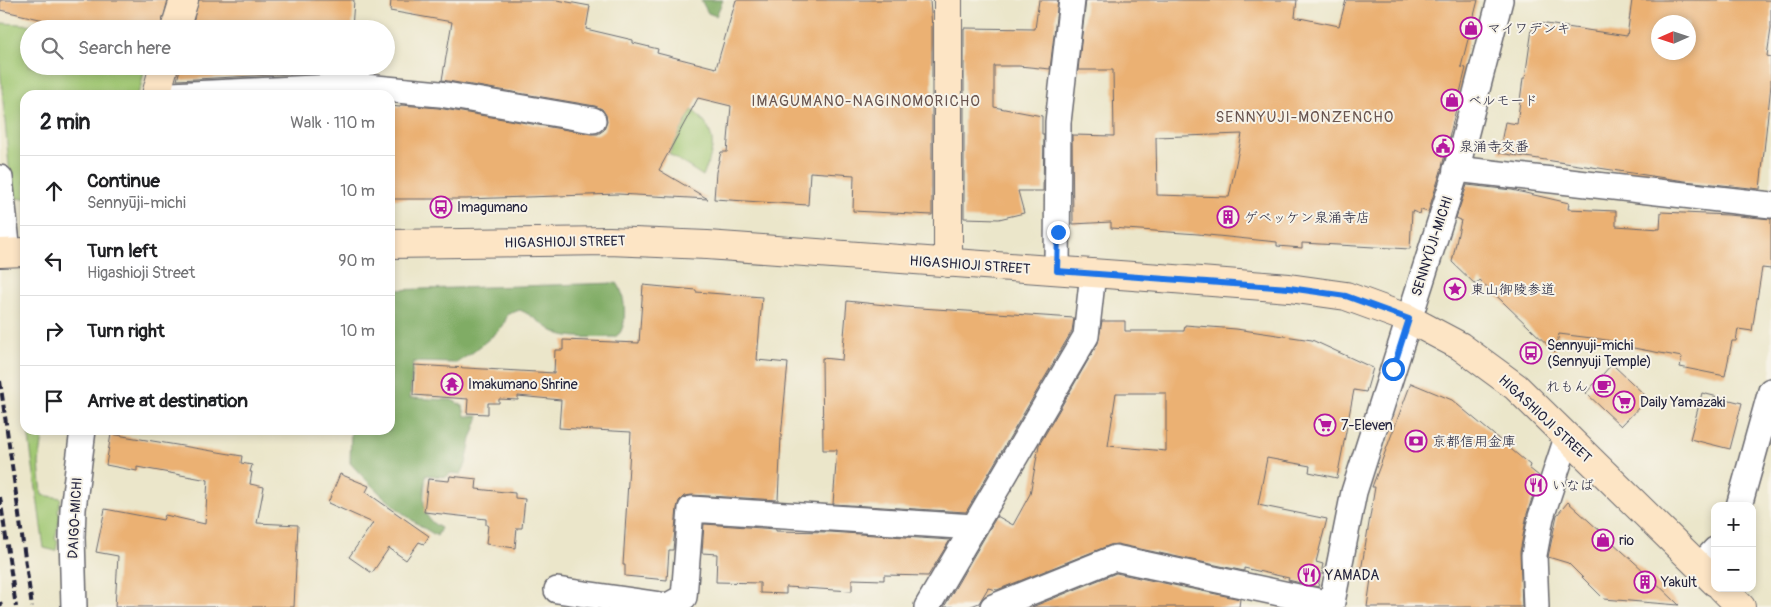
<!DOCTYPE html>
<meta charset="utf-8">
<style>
:root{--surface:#fff;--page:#f2f2f2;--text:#202124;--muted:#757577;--line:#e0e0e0}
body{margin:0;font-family:Pangolin,"Klee One",sans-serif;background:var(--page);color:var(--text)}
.controls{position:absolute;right:15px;bottom:15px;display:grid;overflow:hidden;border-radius:10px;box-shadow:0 2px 8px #0003}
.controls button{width:45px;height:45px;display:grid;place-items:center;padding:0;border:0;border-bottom:1px solid var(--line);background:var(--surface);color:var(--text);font:25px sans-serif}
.compass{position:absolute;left:1651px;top:15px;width:45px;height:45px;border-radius:50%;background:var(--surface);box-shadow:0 2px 8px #0003;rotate:267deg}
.stop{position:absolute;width:15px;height:15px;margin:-11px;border:4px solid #1a73e8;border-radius:50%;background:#fff}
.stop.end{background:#1a73e8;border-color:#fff;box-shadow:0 1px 5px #0008}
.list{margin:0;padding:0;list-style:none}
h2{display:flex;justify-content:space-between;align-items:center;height:65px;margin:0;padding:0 20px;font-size:21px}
h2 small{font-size:16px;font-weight:400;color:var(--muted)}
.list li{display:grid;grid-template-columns:32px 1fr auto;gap:15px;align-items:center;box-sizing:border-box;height:70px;padding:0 20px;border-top:1px solid var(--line)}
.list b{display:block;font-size:19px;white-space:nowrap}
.list p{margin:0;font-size:16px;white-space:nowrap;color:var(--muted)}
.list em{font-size:16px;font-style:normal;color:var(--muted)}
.icon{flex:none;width:28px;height:28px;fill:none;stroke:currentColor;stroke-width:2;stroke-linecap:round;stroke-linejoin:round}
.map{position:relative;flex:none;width:1771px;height:607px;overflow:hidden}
.search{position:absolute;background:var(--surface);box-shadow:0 2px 8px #0003;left:20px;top:20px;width:375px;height:55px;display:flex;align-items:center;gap:12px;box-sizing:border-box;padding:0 18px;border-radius:28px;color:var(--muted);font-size:19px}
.panel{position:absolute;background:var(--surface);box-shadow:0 2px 8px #0003;left:20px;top:90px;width:375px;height:345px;border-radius:15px}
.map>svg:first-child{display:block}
.green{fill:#a1c873;stroke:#627557}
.forest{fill:#80ac65;stroke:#516750}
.building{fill:#ebb173;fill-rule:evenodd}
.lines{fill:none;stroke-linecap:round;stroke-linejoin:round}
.street-casing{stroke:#68676d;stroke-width:28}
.secondary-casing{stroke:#68676d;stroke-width:30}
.street{stroke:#fff;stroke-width:25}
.secondary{stroke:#fde5c5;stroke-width:28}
.rail{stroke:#22223b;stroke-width:4;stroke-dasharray:8 4;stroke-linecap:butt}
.route{stroke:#1a73e8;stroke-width:6}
.labels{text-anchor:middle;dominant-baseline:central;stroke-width:4;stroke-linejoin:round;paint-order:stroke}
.poi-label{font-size:14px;fill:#22223b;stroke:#f7f3e8;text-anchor:start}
.street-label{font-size:14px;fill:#22223b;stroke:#f7f3e8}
.neighbourhood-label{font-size:15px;letter-spacing:1px;fill:#68544f;stroke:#f7f3e8}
</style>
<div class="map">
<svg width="1771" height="607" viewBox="0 0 1771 607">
<rect width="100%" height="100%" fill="#f7f3e8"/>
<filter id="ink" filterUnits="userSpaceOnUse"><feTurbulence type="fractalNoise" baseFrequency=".02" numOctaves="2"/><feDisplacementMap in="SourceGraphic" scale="10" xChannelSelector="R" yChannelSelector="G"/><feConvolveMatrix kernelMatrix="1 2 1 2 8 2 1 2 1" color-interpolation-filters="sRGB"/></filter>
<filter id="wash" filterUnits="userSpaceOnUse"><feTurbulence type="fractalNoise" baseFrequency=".0096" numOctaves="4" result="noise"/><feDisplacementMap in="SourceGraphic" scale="20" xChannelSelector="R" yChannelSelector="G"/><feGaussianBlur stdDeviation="1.12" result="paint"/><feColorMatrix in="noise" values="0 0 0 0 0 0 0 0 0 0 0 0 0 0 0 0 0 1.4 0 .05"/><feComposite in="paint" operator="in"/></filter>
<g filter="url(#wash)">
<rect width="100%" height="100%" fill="#ebe6ca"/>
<!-- green -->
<g class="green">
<path d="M0,23L38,25V29H29V66H145L141,86L137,95H25V198L12,199L0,67Z"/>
<path d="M692,110C704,119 714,133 712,148C711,157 706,168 703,176L669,154Z"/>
<path d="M28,430H44L39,463L42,495L61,498L58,512L61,513L55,539L58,540L56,551L44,548Z"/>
</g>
<!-- forest -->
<g class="forest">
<path d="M701,0H723L716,16L708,13Z"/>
<path d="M617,283C625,292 627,321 621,331C620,334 617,335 615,337C598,337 568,340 553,331C541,324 534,316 520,310L508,314L503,326L496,333L472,353L456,363L413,362L410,398L452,400L463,406L465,416H479L471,439L466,464L461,474L451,473L446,477L426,475C424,497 418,517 441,528L437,536C403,517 376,491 350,463L351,430H390V290Z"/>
</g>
<g id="blocks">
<!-- building -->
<g class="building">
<path d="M0,0H168L160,29H65L66,25L0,10Z"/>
<path d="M199,0H354L352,29H191Z"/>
<path d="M391,0H557L590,6L586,29L633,40V43L658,49L657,53L716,68L736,0H930L932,28V215L853,211L854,175L810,172L808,205L714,199L716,172L721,152H727L731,106L698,98L659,170L708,199L618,194L466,199H390V106L400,107L401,105L438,108L591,134H598L604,130L607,122L606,115L602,109L595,106L442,80L452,22L390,11Z"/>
<path d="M1039,0H1058L1050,69L1019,66H994V107L1042,116V134H1044L1043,191H1018L1024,213L999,219L964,218V28L1035,29Z"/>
<path d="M1086,0H1297L1295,17L1339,26L1346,0H1478L1461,67L1466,68L1441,171L1428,212L1421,210L1420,214L1412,211L1410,249L1302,243V248L1277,246V242L1198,234L1111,228V222L1073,224L1072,135L1114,136L1113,70H1078ZM1242,134L1229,197L1157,195L1156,137Z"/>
<path d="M1632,0H1771V29L1767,56L1771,57V85L1760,189L1685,181L1499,153L1505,122L1517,124L1523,78H1525L1533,22L1627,36ZM1658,22H1688V52H1658Z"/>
<path d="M181,66H290L291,74L177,80Z"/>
<path d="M311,66H348V70Z"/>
<path d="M1467,185L1512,190L1569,203L1568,209L1616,211V226L1660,229L1661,212L1728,215L1771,219V269L1762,268L1752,331L1738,329L1736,341H1732L1725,376L1680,367L1682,357L1628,347L1630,344L1600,339L1559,334L1555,352L1480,280L1476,285L1452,262L1461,220L1456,218Z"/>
<path d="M643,285L696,290V292L762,297L757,360L788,363L781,437L778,500L692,495L684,496L679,501L677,508L673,550H669L667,580L625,576V565H623L631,432L559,428L561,400L518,396V400L499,399V403H488V414L467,413L468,399L413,395L414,365L554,373L555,350H563V340L639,343Z"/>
<path d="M847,301L905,307L1074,318L1072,331L966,512L833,504L837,450H823L822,358L842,360Z"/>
<path d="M1102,321H1125V331H1184L1185,325L1236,329L1312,340L1373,368L1366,392L1354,390L1337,478L1309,472L1310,466L1267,458L1258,505L1327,519L1316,562L1323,564L1318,587L1288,580L1289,578L1244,568V571L1117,544L1110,545L997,590L988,588L979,603L969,607H944L997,516L1013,525L1024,505L1030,494L1039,445L1098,343ZM1116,393H1166V451L1108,446Z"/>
<path d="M1612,364L1648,398L1621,426L1586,393Z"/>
<path d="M1411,383L1452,400L1530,465L1529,468L1539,476L1527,514L1520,552L1522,607H1367L1371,579L1360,577L1375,487H1372Z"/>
<path d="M1702,393L1742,403L1730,449L1690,439Z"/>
<path d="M111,434L242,456L241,463L252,465L250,472H252L250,484L264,487L257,523L298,525L294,607H115L118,556L96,552L105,509L163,520L165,515L205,524L208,480L137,467V471L106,465Z"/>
<path d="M340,474L369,486L366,492L429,536L424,544L419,542L406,560L389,548L372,573L349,557L373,523L328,503Z"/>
<path d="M450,476L477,479L476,489L515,493V498L525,499L522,528H517L515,548L486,544L488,525H486V519L424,512L428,479L449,481Z"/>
<path d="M1568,502L1644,571L1679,605L1604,599L1568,563L1548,557L1557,515Z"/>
<path d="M704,524L776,529V531L829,532L950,540L928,576L884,575V580L852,579V591L786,587V594L760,593V583L716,582L717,554L702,553Z"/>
<path d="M1116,573L1240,599L1239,607H1032Z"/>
</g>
</g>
</g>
<g filter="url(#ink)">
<use href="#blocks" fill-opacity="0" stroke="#68676d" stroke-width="1"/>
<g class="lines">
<!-- street casing -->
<g class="street-casing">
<g id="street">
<path d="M171,95L354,86L440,94L593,120"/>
<path d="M1456,169L1771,205"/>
<path d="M0,178L8,253"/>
<path d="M1057,271L1058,122L1072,0"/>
<path d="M1739,506L1771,391"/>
<path d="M1699,567L1715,550"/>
<path d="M557,590L668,606L684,597L691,509L974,527L1086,336L1093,273"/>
<path d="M74,607L72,537L73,509L83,430"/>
<path d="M927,607L974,527"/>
<path d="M993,607L1115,558L1331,604"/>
<path d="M1331,607L1354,492L1455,175L1500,0"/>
<path d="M1536,607L1534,555L1541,517L1567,438"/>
</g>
</g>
<!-- secondary casing -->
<g class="secondary-casing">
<g id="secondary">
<path d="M175,29L184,0"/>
<path d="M156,95L164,66"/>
<path d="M390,244L609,241L707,245L1174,279L1289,288L1346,296L1409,319L1460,346L1516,387L1715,582"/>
<path d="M0,253L25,252"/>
<path d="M948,263V0"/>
<path d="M1722,588L1741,607"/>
</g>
</g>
<!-- street -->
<use href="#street" class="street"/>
<!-- secondary -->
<use href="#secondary" class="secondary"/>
<!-- rail -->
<g class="rail">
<path d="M0,381L32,607"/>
<path d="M0,497L16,607"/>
<path d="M0,602L1,607"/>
</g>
</g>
</g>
<g class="lines" filter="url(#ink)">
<!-- route -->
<path class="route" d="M1058,232L1057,271L1289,288L1346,296L1409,319L1393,369"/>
</g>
<!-- icons -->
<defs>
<g id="shop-ring" transform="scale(1.125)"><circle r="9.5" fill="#f7f3e8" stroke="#b5179e" stroke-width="1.5"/><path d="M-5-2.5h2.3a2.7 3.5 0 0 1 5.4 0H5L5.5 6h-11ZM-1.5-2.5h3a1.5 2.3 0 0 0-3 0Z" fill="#b5179e"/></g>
<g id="civic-ring" transform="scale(1.125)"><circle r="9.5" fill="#f7f3e8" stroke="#b5179e" stroke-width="1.5"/><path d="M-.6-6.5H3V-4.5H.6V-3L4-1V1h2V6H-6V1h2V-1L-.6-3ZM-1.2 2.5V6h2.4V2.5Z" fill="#b5179e"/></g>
<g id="bus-ring" transform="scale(1.125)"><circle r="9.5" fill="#f7f3e8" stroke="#b5179e" stroke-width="1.5"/><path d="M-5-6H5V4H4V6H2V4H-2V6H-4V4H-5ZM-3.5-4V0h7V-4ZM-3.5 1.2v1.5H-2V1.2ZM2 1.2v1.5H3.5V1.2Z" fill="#b5179e"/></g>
<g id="building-ring" transform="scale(1.125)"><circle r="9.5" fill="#f7f3e8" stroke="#b5179e" stroke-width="1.5"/><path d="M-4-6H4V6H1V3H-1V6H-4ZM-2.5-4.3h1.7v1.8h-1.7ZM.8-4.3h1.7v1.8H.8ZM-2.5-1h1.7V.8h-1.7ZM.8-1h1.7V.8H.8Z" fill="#b5179e"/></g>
<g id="sight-ring" transform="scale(1.125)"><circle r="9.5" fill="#f7f3e8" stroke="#b5179e" stroke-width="1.5"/><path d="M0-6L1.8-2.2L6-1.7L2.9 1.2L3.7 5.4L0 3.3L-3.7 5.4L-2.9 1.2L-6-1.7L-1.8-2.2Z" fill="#b5179e"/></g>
<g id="temple-ring" transform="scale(1.125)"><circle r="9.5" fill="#f7f3e8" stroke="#b5179e" stroke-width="1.5"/><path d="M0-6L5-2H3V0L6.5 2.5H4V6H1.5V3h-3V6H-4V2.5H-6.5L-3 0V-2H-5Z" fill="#b5179e"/></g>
<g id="cafe-ring" transform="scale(1.125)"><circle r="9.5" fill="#f7f3e8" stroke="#b5179e" stroke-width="1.5"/><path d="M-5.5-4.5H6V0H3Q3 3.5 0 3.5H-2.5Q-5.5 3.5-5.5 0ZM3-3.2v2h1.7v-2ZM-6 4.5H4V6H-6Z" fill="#b5179e"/></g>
<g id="supermarket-ring" transform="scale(1.125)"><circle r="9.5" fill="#f7f3e8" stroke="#b5179e" stroke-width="1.5"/><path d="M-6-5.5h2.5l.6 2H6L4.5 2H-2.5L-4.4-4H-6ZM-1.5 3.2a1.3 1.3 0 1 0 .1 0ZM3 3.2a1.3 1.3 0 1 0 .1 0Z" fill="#b5179e"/></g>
<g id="bank-ring" transform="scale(1.125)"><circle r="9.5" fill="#f7f3e8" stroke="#b5179e" stroke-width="1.5"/><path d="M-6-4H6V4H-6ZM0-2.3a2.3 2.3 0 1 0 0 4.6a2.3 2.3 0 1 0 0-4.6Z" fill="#b5179e"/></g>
<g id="restaurant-ring" transform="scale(1.125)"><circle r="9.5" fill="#f7f3e8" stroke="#b5179e" stroke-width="1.5"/><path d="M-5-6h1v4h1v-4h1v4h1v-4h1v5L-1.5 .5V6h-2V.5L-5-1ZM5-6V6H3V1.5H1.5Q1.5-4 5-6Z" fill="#b5179e"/></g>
</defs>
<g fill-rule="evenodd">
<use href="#shop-ring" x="1471" y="28"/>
<use href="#shop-ring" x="1452" y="100"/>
<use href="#civic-ring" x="1443" y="146"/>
<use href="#bus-ring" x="441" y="207"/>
<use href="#building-ring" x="1228" y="217"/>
<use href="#sight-ring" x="1455" y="289"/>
<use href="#bus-ring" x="1531" y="353"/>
<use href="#temple-ring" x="452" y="384"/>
<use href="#cafe-ring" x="1604" y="386"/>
<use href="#supermarket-ring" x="1624" y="402"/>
<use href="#supermarket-ring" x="1325" y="425"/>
<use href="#bank-ring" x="1416" y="441"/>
<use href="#restaurant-ring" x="1536" y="485"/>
<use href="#shop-ring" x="1603" y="540"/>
<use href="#restaurant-ring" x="1309" y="575"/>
<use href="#building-ring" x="1645" y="582"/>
</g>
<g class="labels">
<!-- poi labels -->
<g class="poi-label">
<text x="1487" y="28">マイワデンキ</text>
<text x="1468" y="100">ベルモード</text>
<text x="1459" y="146">泉涌寺交番</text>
<text x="457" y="207">Imagumano</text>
<text x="1244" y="217">ゲベッケン泉涌寺店</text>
<text x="1471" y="289">東山御陵参道</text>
<text x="1547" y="345">Sennyuji-michi<tspan x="1547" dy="16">(Sennyuji Temple)</tspan></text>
<text x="468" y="384">Imakumano Shrine</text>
<text x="1588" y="386" text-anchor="end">れもん</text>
<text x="1640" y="402">Daily Yamazaki</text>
<text x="1341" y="425">7-Eleven</text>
<text x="1432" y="441">京都信用金庫</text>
<text x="1552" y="485">いなば</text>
<text x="1619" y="540">rio</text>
<text x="1325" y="575">YAMADA</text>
<text x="1661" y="582">Yakult</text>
</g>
<!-- street labels -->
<g class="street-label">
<text transform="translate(565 242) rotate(-1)">HIGASHIOJI STREET</text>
<text transform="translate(1432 246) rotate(-72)">SENNYŪJI-MICHI</text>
<text transform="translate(970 265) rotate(4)">HIGASHIOJI STREET</text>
<text transform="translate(1545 419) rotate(43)">HIGASHIOJI STREET</text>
<text transform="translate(75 518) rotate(-87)">DAIGO-MICHI</text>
</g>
<!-- neighbourhood labels -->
<g class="neighbourhood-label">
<text x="866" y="101">IMAGUMANO-NAGINOMORICHO</text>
<text x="1305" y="117">SENNYUJI-MONZENCHO</text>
</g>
</g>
</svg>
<div class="controls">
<button>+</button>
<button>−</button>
</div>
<svg class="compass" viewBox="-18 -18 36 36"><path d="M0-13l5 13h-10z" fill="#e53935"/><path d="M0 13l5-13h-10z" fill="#757577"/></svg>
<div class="stop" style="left:1393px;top:369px"></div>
<div class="stop end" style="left:1058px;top:232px"></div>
<div class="search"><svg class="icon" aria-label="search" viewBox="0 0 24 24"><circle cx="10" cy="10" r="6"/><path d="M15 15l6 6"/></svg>Search here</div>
<section class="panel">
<h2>2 min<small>Walk · 110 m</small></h2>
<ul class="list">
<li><svg class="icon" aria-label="ahead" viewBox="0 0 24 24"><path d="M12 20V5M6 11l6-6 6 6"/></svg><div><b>Continue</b><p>Sennyūji-michi</p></div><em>10 m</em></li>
<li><svg class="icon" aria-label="left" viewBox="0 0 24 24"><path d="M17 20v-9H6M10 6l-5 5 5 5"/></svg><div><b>Turn left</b><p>Higashioji Street</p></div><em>90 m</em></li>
<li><svg class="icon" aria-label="right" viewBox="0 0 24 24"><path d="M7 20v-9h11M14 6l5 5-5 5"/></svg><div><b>Turn right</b></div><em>10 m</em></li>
<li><svg class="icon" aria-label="arrive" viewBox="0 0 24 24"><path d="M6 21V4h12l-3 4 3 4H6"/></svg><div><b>Arrive at destination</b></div></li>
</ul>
</section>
</div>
